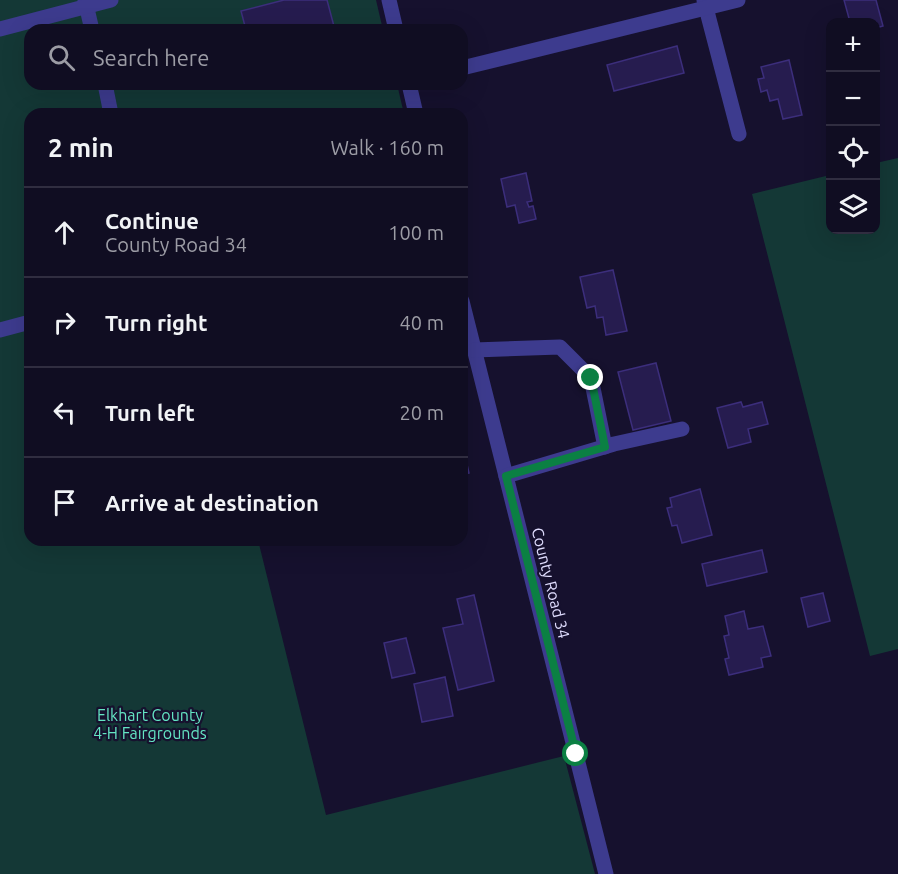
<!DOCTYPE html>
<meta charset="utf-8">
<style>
:root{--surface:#100d22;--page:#19162a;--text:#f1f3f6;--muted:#9c9ca5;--line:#302d40}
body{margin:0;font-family:Ubuntu,sans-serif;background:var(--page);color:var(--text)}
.controls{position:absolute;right:18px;top:18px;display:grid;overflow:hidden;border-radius:12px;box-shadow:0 6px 24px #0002}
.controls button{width:54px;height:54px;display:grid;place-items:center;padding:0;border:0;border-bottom:2px solid var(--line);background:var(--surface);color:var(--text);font:30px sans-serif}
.stop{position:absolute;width:18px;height:18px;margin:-14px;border:4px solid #0b8043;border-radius:50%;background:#fff}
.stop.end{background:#0b8043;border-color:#fff;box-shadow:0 2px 6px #0008}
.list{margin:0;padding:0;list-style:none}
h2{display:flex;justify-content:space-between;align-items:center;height:78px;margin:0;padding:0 24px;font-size:26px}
h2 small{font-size:20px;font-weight:400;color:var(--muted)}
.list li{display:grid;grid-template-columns:39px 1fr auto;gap:18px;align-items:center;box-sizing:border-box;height:90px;padding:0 24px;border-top:2px solid var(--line)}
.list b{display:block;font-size:22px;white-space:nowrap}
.list p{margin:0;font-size:20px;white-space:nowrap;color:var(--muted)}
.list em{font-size:20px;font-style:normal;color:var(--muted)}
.icon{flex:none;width:33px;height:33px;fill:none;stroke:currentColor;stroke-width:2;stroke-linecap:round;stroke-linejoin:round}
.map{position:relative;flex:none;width:898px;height:874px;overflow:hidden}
.search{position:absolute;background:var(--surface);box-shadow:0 6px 24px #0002;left:24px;top:24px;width:444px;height:66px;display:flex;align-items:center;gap:15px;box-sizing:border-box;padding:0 21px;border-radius:18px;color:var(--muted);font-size:22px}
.panel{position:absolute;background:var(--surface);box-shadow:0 6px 24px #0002;left:24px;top:108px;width:444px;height:438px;border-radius:18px}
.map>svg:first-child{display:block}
.green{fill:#143836}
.building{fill:#261c4f;stroke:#3c2e7c;stroke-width:1.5}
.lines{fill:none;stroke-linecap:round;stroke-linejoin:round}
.minor{stroke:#3d3b8e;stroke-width:15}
.route{stroke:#0b8043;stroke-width:8}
.labels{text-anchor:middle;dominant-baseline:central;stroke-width:4.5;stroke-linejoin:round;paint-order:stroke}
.street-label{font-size:16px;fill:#e1deff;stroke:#16112e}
.park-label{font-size:16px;fill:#64e5c3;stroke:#16112e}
</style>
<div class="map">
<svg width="898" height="874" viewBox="0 0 898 874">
<rect width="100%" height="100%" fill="#16112e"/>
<!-- green -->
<g class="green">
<path d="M0,0H376L383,30H30V84H397L404,114H30V540H258L326,815L564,756L595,874H0Z"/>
<path d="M898,158V649L870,656L752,194L830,175V230H876V163Z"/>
</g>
<!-- building -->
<g class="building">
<path d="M284,0H327L335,30H246L241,11Z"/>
<path d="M844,0H876L883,26L876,28V22H850Z"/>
<path d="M677,46L684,73L614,91L607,65Z"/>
<path d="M789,60L802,115L783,119L778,99L770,101L767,90L761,92L758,79L764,78L761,67Z"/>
<path d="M526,173L532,201L527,202L529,207L533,206L536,219L519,223L515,205L507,207L501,179Z"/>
<path d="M613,270L627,331L606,335L603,317L597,318L595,306L587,308L580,277Z"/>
<path d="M656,363L671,421L633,430L618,372Z"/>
<path d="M741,402L743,407L762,402L768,424L748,429L751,442L728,448L717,408Z"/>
<path d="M462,443L469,473L462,475Z"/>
<path d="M700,489L712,535L682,543L677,525L672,526L667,508L672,507L670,498Z"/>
<path d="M762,550L767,572L707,586L702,564Z"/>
<path d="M823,593L830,621L808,627L801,598Z"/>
<path d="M474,595L494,681L458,690L443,628L463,624L457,599Z"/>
<path d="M744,611L748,629L763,626L771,656L761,658L763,667L729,675L725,659L729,658L724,636L729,635L725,616Z"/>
<path d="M406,638L415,673L392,678L384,643Z"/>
<path d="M445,677L453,716L422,722L414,684Z"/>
</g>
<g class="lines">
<!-- minor -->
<g class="minor">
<path d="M85,0L92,30"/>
<path d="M389,0L396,30"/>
<path d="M704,0L739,134"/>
<path d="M0,29L111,0"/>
<path d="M462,68L738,0"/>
<path d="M105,84L111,114"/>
<path d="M409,84L416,114"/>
<path d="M462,301L606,874"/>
<path d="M0,330L30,322"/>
<path d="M474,350L560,347L591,378L605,447"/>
<path d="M506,476L614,444L682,429"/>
</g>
</g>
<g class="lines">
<!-- route -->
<path class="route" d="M576,754L506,476L605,447L591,378"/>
</g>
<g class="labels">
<!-- street labels -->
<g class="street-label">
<text transform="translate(551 583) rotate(76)">County Road 34</text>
</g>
<!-- park labels -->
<g class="park-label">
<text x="150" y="715">Elkhart County<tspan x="150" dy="18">4-H Fairgrounds</tspan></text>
</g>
</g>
</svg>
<div class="controls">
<button>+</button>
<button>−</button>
<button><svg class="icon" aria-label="locate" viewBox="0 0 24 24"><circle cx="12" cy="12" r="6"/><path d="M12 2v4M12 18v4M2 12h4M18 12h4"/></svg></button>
<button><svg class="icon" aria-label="layers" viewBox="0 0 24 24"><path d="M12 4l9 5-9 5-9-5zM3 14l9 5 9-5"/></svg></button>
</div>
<div class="stop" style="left:576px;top:754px"></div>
<div class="stop end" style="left:591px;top:378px"></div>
<div class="search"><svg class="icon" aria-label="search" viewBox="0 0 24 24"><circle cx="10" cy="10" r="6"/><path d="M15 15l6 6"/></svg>Search here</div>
<section class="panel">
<h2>2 min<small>Walk · 160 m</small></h2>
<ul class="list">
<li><svg class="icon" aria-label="ahead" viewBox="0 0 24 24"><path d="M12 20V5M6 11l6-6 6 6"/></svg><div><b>Continue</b><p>County Road 34</p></div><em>100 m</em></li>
<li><svg class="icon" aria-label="right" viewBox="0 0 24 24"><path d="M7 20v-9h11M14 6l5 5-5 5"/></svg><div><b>Turn right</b></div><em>40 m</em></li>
<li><svg class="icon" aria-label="left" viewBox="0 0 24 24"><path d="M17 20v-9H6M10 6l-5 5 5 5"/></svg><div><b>Turn left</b></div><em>20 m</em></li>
<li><svg class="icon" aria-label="arrive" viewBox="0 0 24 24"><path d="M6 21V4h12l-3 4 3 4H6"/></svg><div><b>Arrive at destination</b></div></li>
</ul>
</section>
</div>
